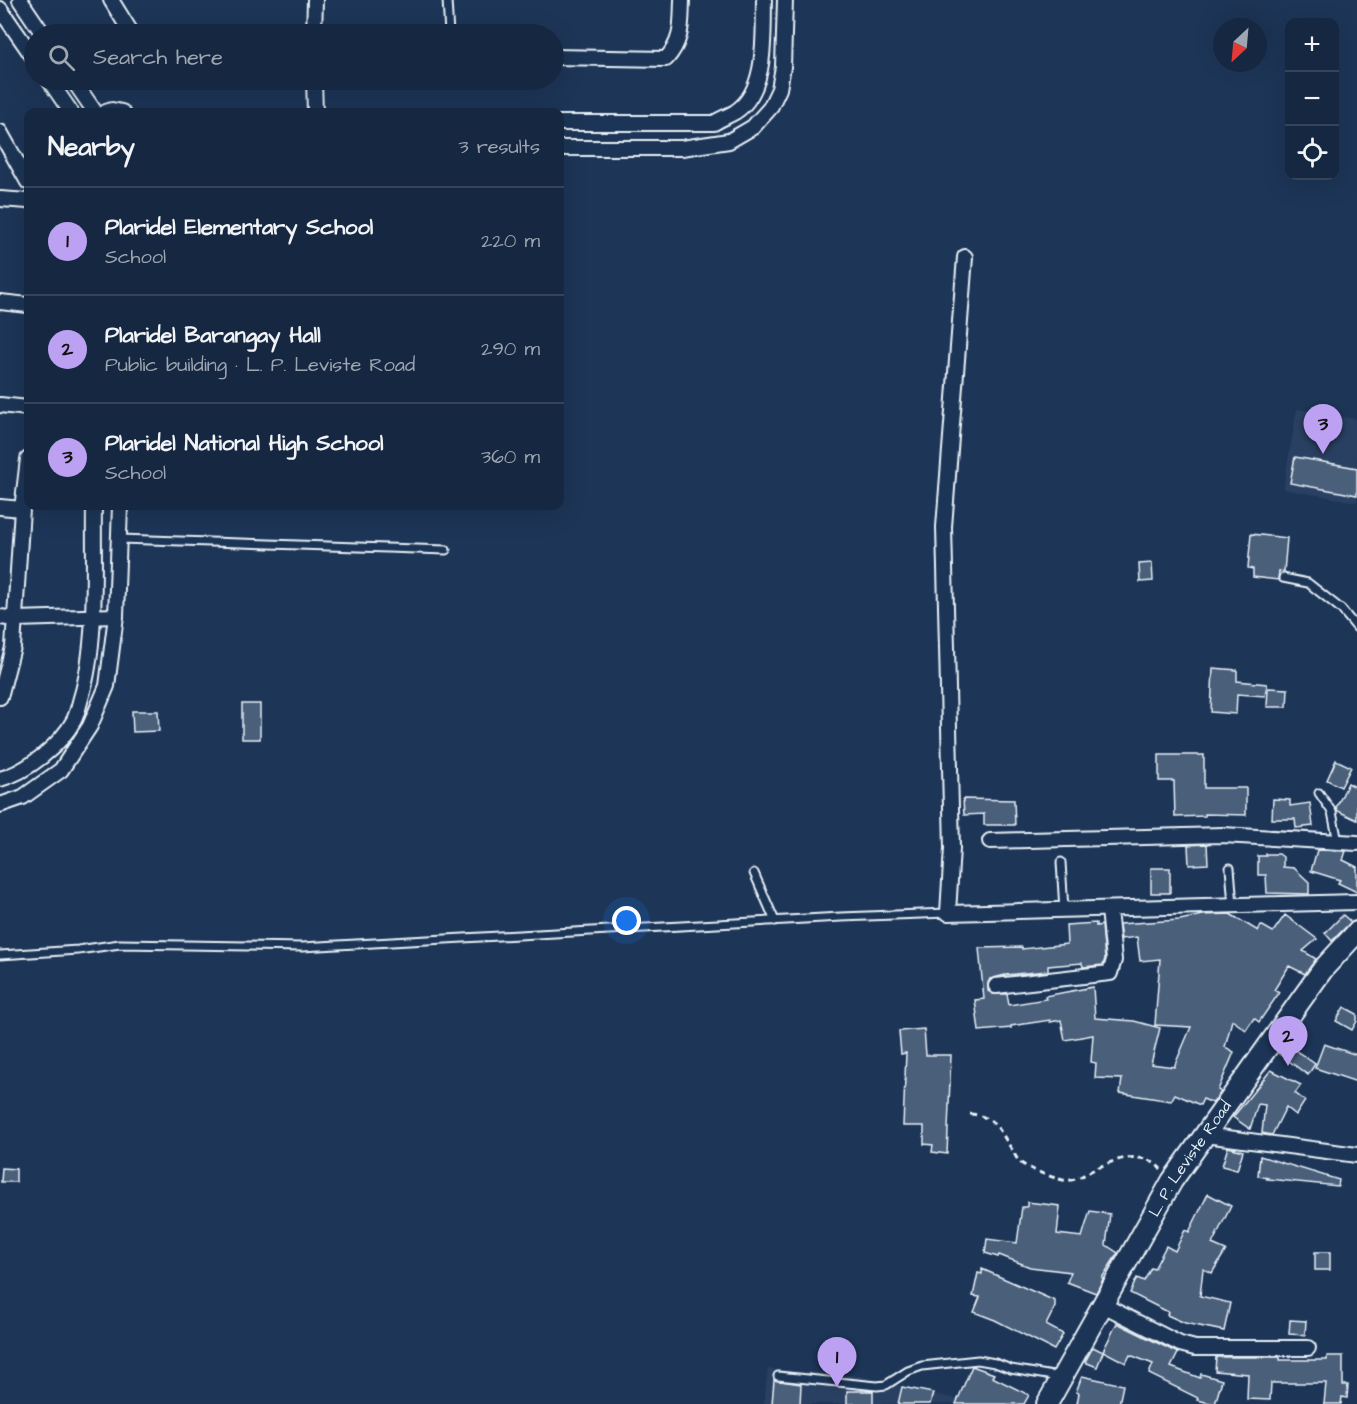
<!DOCTYPE html>
<meta charset="utf-8">
<style>
:root{--surface:#162841;--page:#1f3048;--text:#f1f3f6;--muted:#9ea6b1;--line:#35445a;--accent:#bca0f2}
body{margin:0;font-family:"Architects Daughter",sans-serif;background:var(--page);color:var(--text)}
.controls{position:absolute;right:18px;top:18px;display:grid;overflow:hidden;border-radius:12px;box-shadow:0 6px 24px #0002}
.controls button{width:54px;height:54px;display:grid;place-items:center;padding:0;border:0;border-bottom:2px solid var(--line);background:var(--surface);color:var(--text);font:30px sans-serif}
.compass{position:absolute;left:1213px;top:18px;width:54px;height:54px;border-radius:50%;background:var(--surface);box-shadow:0 6px 24px #0002;rotate:206deg}
.you{position:absolute;left:627px;top:921px;width:21px;height:21px;margin:-15px;border:4px solid #fff;border-radius:50%;background:#1a73e8;box-shadow:0 0 0 9px #1a73e833}
.badge{display:grid;place-items:center;width:39px;height:39px;border-radius:50%;background:var(--accent);color:#111;font-size:20px;font-weight:700}
.pin{position:absolute;translate:-50% -50px;filter:drop-shadow(0 2px 3px #0008)}
.pin::after{content:'';position:absolute;top:32px;width:21px;height:18px;background:inherit;clip-path:polygon(0 0,100% 0,50% 100%)}
.list{margin:0;padding:0;list-style:none}
h2{display:flex;justify-content:space-between;align-items:center;height:78px;margin:0;padding:0 24px;font-size:26px}
h2 small{font-size:20px;font-weight:400;color:var(--muted)}
.list li{display:grid;grid-template-columns:39px 1fr auto;gap:18px;align-items:center;box-sizing:border-box;height:108px;padding:0 24px;border-top:2px solid var(--line)}
.list b{display:block;font-size:22px;white-space:nowrap}
.list p{margin:0;font-size:20px;white-space:nowrap;color:var(--muted)}
.list em{font-size:20px;font-style:normal;color:var(--muted)}
.icon{flex:none;width:33px;height:33px;fill:none;stroke:currentColor;stroke-width:2;stroke-linecap:round;stroke-linejoin:round}
.map{position:relative;flex:none;width:1357px;height:1404px;overflow:hidden}
.search{position:absolute;background:var(--surface);box-shadow:0 6px 24px #0002;left:24px;top:24px;width:540px;height:66px;display:flex;align-items:center;gap:15px;box-sizing:border-box;padding:0 21px;border-radius:33px;color:var(--muted);font-size:22px}
.panel{position:absolute;background:var(--surface);box-shadow:0 6px 24px #0002;left:24px;top:108px;width:540px;height:402px;border-radius:12px}
.map>svg:first-child{display:block}
.built{fill:#2a4162}
.building{fill:#495e7a;stroke:#e8f1f8;stroke-width:1.5}
.lines{fill:none;stroke-linecap:round;stroke-linejoin:round}
.service-casing{stroke:#e8f1f8;stroke-width:11}
.minor-casing{stroke:#e8f1f8;stroke-width:18}
.secondary-casing{stroke:#e8f1f8;stroke-width:24}
.path{stroke:#e8f1f8;stroke-width:3;stroke-dasharray:6 4.5;stroke-linecap:butt}
.service{stroke:#1d3557;stroke-width:7}
.minor{stroke:#1d3557;stroke-width:14}
.secondary{stroke:#1d3557;stroke-width:20}
.labels{text-anchor:middle;dominant-baseline:central;stroke-width:6;stroke-linejoin:round;paint-order:stroke}
.street-label{font-size:16px;fill:#e8f1f8;stroke:#1d3557}
</style>
<div class="map">
<svg width="1357" height="1404" viewBox="0 0 1357 1404">
<rect width="100%" height="100%" fill="#1d3557"/>
<filter id="ink" filterUnits="userSpaceOnUse"><feTurbulence type="fractalNoise" baseFrequency=".0167" numOctaves="2"/><feDisplacementMap in="SourceGraphic" scale="12" xChannelSelector="R" yChannelSelector="G"/><feConvolveMatrix kernelMatrix="1 2 1 2 8 2 1 2 1" color-interpolation-filters="sRGB"/></filter>
<g filter="url(#ink)">
<!-- built -->
<g class="built">
<path d="M1297,409L1357,419V502L1283,489Z"/>
<path d="M768,1369L860,1376L955,1399L966,1404H764Z"/>
</g>
<!-- building -->
<g class="building">
<path d="M1295,457L1357,468V495L1290,483Z"/>
<path d="M1251,534L1287,538L1284,572L1279,571L1278,580L1253,577V569L1248,568Z"/>
<path d="M1152,563L1153,581L1140,582L1139,564Z"/>
<path d="M1213,668L1237,670V681L1267,684L1265,696L1237,694L1236,714L1211,712Z"/>
<path d="M1268,688L1288,689L1287,707H1267Z"/>
<rect x="242" y="704" width="18" height="35"/>
<path d="M132,711H158L159,731L133,732Z"/>
<path d="M1159,755H1204V788H1246V815L1205,814V816L1175,817L1174,781H1159Z"/>
<path d="M1336,760L1351,767L1341,787L1327,780Z"/>
<path d="M1348,783L1357,788V820L1338,811L1336,808Z"/>
<path d="M963,799L1014,800L1015,825H984V814L964,815Z"/>
<path d="M1273,799L1290,800V806L1310,803L1313,826L1296,828L1295,819H1272Z"/>
<path d="M1207,844L1208,864L1189,865L1188,845Z"/>
<path d="M1317,850L1346,851L1343,860L1357,867V892L1338,883L1340,880L1311,871Z"/>
<path d="M1266,854H1279L1283,857V867L1294,868L1309,882V894L1267,893L1266,875H1258V856H1266Z"/>
<rect x="1151" y="868" width="19" height="25"/>
<path d="M1230,914L1258,931L1261,925L1273,932L1285,915L1317,939L1303,951L1316,959L1305,974L1289,966L1274,990L1279,993L1259,1022L1254,1018L1246,1030L1232,1020L1225,1047L1234,1052L1218,1090L1221,1092L1213,1103L1203,1099L1200,1105L1175,1094L1171,1101L1120,1093L1122,1079L1095,1078L1096,1063L1091,1062L1093,1035L1065,1040L1061,1020L1050,1022V1020L1011,1026V1028L979,1031L975,1000L984,999L979,948L1022,947V949L1067,944L1066,925L1096,923V926L1102,925L1105,959L1103,965L1083,967L1082,963L1048,966V971L1005,975L990,979L988,983V991L993,994H1007L1009,1005L1046,999L1045,996L1093,987L1095,1018L1134,1021L1160,1028L1151,1064L1174,1067L1191,1027L1155,1025L1160,959L1140,961L1137,937L1121,939L1119,924L1180,920L1203,915Z"/>
<path d="M1343,915L1351,922L1332,941L1325,933Z"/>
<path d="M1344,1007L1357,1014V1021L1352,1030L1336,1021Z"/>
<path d="M924,1029L926,1055H951L947,1154L932,1152L933,1145L924,1144V1126H903L906,1053L901,1054L899,1031Z"/>
<path d="M1285,1043L1315,1064L1308,1075L1278,1053Z"/>
<path d="M1324,1044L1357,1055V1082L1315,1068Z"/>
<path d="M1271,1070L1301,1085L1295,1093L1305,1101L1296,1115L1286,1107L1272,1135L1262,1133L1265,1105L1258,1104L1250,1129L1233,1117Z"/>
<path d="M1228,1147L1243,1151L1237,1170L1222,1166Z"/>
<path d="M1260,1156L1339,1180L1338,1186L1267,1179L1268,1178L1258,1176Z"/>
<path d="M2,1168L16,1169V1182H1Z"/>
<path d="M1208,1194L1231,1206L1212,1244L1226,1250L1212,1273L1203,1269L1200,1296L1230,1303L1224,1331L1185,1323L1167,1315L1168,1312L1130,1293L1137,1278L1144,1281L1151,1268L1154,1269L1166,1246L1175,1251L1185,1230L1189,1232Z"/>
<path d="M1027,1202L1060,1206L1057,1234L1082,1237L1090,1211L1110,1214L1106,1245L1118,1253L1102,1278L1103,1279L1096,1293L1067,1282L1071,1272L1030,1267L999,1255L998,1257L985,1253L987,1239L1017,1243L1022,1207H1027Z"/>
<rect x="1315" y="1252" width="15" height="18"/>
<path d="M982,1269L1055,1301V1307L1046,1325L1063,1334L1054,1350L995,1320L974,1312L980,1297L973,1296L978,1273L982,1274Z"/>
<path d="M1290,1320L1306,1321L1305,1335L1289,1334Z"/>
<path d="M1117,1323L1178,1353L1171,1367L1200,1378L1201,1374L1222,1380L1215,1404L1197,1400L1198,1398L1149,1374L1153,1364L1130,1355L1126,1363L1103,1351Z"/>
<path d="M1093,1347L1103,1352L1097,1367L1085,1362Z"/>
<path d="M1327,1356H1343V1385H1348L1347,1398L1342,1397L1341,1404H1324L1326,1383H1271L1270,1400L1247,1399L1248,1374L1215,1371L1216,1357H1280V1360H1327Z"/>
<path d="M972,1366L994,1374L992,1377L1029,1395L1024,1404H956Z"/>
<path d="M1082,1376L1123,1385L1119,1404H1077L1079,1393L1076,1392Z"/>
<path d="M774,1380L801,1384L800,1404H772Z"/>
<path d="M902,1387L933,1393L930,1404H898Z"/>
<rect x="847" y="1391" width="26" height="13"/>
</g>
<g class="lines">
<!-- service casing -->
<g class="service-casing">
<g id="service">
<path d="M447,0L449,34"/>
<path d="M120,539L446,550"/>
<path d="M1283,578L1308,583L1341,609L1357,628"/>
<path d="M1319,793L1332,812L1338,842"/>
<path d="M1061,862L1064,910"/>
<path d="M1230,868L1233,905"/>
<path d="M754,873L775,921"/>
<path d="M0,955L78,950L120,944L302,947L841,917L948,913"/>
<path d="M778,1376L877,1386L886,1385L908,1371L922,1366L978,1360L995,1363L1011,1369L1059,1377"/>
</g>
</g>
<!-- minor casing -->
<g class="minor-casing">
<g id="minor">
<path d="M20,0L43,34"/>
<path d="M111,0L132,34"/>
<path d="M0,9L34,58"/>
<path d="M314,34L315,0"/>
<path d="M554,57L666,59C683,40 681,24 682,0"/>
<path d="M49,80L71,112"/>
<path d="M73,80L95,112"/>
<path d="M314,80L315,112"/>
<path d="M106,112L112,110L122,112"/>
<path d="M560,123H714C720,119 728,116 735,112C768,91 763,34 764,0"/>
<path d="M0,132L28,182"/>
<path d="M560,148H682L729,141L753,127L770,108L779,89L783,67L785,0"/>
<path d="M0,199L28,201"/>
<path d="M965,257L944,527L952,848L948,913L1357,902"/>
<path d="M0,302L28,305"/>
<path d="M0,405L28,408"/>
<path d="M0,507L22,509"/>
<path d="M0,617L16,619L116,616"/>
<path d="M0,697L13,647L22,509L28,459"/>
<path d="M0,779C27,772 61,745 74,720C77,714 79,705 81,698C98,642 93,565 94,506"/>
<path d="M0,805L23,797L61,770L90,726L107,686L116,616L120,506"/>
<path d="M990,841L1223,835L1357,843"/>
<path d="M996,986L1110,973L1114,960L1109,909"/>
<path d="M1205,1135L1357,1155"/>
<path d="M1103,1305L1180,1344L1195,1348H1308"/>
</g>
</g>
<!-- secondary casing -->
<g class="secondary-casing">
<g id="secondary">
<path id="s1" d="M1047,1404L1172,1181L1323,969L1357,932"/>
</g>
</g>
<!-- path -->
<path class="path" d="M970,1114C996,1116 1000,1132 1013,1151C1015,1155 1017,1160 1021,1163C1029,1169 1053,1178 1063,1180C1075,1182 1083,1175 1093,1170C1115,1159 1142,1149 1161,1169"/>
<!-- service -->
<use href="#service" class="service"/>
<!-- minor -->
<use href="#minor" class="minor"/>
<!-- secondary -->
<use href="#secondary" class="secondary"/>
</g>
</g>
<g class="labels">
<!-- street labels -->
<g class="street-label">
<text stroke="none"><textPath href="#s1" startOffset="284">L. P. Leviste Road</textPath></text>
</g>
</g>
</svg>
<div class="controls">
<button>+</button>
<button>−</button>
<button><svg class="icon" aria-label="locate" viewBox="0 0 24 24"><circle cx="12" cy="12" r="6"/><path d="M12 2v4M12 18v4M2 12h4M18 12h4"/></svg></button>
</div>
<svg class="compass" viewBox="-18 -18 36 36"><path d="M0-13l5 13h-10z" fill="#e53935"/><path d="M0 13l5-13h-10z" fill="#9ea6b1"/></svg>
<div class="you"></div>
<div class="pin badge" style="left:837px;top:1387px">1</div>
<div class="pin badge" style="left:1288px;top:1066px">2</div>
<div class="pin badge" style="left:1323px;top:454px">3</div>
<div class="search"><svg class="icon" aria-label="search" viewBox="0 0 24 24"><circle cx="10" cy="10" r="6"/><path d="M15 15l6 6"/></svg>Search here</div>
<section class="panel">
<h2>Nearby<small>3 results</small></h2>
<ul class="list">
<li><span class="badge">1</span><div><b>Plaridel Elementary School</b><p>School</p></div><em>220 m</em></li>
<li><span class="badge">2</span><div><b>Plaridel Barangay Hall</b><p>Public building · L. P. Leviste Road</p></div><em>290 m</em></li>
<li><span class="badge">3</span><div><b>Plaridel National High School</b><p>School</p></div><em>360 m</em></li>
</ul>
</section>
</div>
